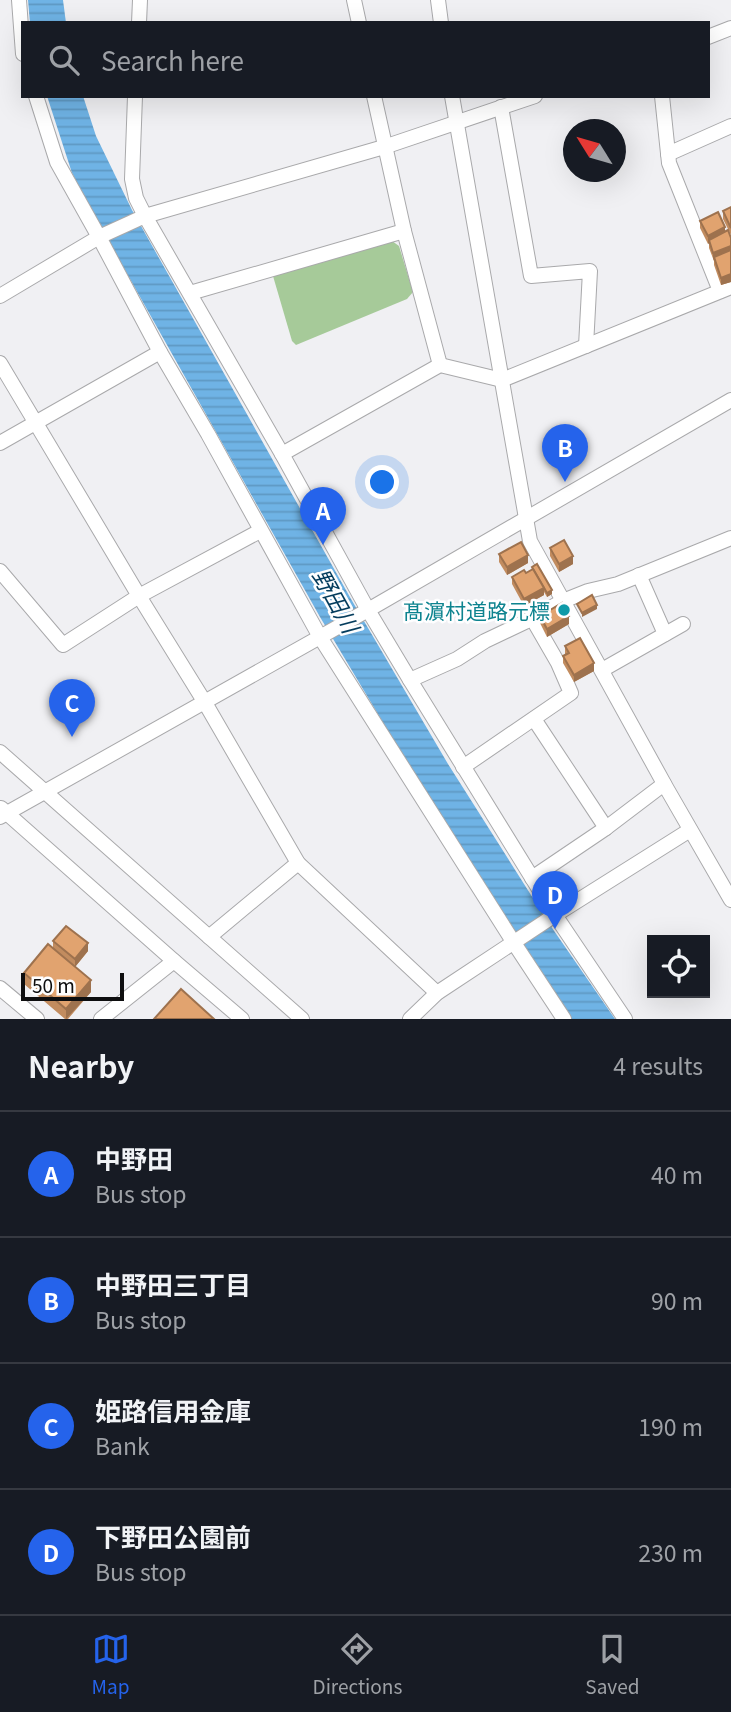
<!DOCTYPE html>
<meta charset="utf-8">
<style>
:root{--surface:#171b24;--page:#20242c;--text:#f1f3f6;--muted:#9ea1a6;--line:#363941;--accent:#2563eb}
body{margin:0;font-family:Georgia,"Noto Sans JP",serif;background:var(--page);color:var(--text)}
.controls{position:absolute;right:21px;bottom:21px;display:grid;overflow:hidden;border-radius:0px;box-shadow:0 7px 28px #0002}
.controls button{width:63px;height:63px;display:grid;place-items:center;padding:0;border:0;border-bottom:2px solid var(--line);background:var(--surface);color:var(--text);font:35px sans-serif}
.compass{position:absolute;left:563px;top:119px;width:63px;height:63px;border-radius:50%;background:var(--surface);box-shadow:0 7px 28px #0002;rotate:307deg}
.scale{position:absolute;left:21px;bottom:18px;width:103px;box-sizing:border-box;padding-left:7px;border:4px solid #0e0e0f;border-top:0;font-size:19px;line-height:24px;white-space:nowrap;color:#0e0e0f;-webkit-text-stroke:5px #fefeff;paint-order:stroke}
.you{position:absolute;left:383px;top:483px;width:24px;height:24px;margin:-18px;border:5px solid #fff;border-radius:50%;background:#1a73e8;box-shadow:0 0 0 10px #1a73e833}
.badge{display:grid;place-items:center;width:46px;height:46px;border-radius:50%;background:var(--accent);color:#fff;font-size:23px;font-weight:700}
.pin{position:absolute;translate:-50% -58px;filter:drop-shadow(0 2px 4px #0008)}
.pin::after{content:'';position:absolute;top:37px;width:24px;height:21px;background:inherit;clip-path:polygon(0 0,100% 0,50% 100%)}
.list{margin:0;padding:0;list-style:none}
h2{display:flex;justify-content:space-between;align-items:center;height:91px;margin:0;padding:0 28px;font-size:30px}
h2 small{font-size:23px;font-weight:400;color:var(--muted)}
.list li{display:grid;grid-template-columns:46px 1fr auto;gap:21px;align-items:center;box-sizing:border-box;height:126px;padding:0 28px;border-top:2px solid var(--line)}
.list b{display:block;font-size:26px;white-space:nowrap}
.list p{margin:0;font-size:23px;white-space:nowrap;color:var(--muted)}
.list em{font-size:23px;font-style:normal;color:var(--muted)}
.icon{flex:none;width:38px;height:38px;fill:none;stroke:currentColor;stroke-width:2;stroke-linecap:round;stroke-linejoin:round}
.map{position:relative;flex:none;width:731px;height:1019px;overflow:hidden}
.search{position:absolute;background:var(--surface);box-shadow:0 7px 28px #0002;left:21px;right:21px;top:21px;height:77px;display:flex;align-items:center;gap:18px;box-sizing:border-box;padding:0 24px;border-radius:0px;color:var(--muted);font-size:26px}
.sheet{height:595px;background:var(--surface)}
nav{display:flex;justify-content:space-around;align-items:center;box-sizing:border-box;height:98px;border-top:2px solid var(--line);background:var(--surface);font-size:19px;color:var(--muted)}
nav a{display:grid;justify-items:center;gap:4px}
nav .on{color:var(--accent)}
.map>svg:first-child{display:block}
.park{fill:#a6ca99}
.water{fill:url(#water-rules)}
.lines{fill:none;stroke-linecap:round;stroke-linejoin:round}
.minor-casing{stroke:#a9a9ab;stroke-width:16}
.minor{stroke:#fff;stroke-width:14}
.wall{fill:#c28c5f}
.shaded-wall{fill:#9e724e}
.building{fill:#e1a36f;stroke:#9e724e;stroke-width:2}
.culture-dot{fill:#0f9aa8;stroke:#fefeff;stroke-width:2.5}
.labels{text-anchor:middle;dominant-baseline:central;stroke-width:5;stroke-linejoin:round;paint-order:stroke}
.culture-label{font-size:21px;fill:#0d838f;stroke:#fefeff;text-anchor:end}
.water-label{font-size:23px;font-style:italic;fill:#043c5d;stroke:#fefeff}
</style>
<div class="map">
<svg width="731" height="1019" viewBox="0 0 731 1019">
<defs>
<pattern id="water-rules" width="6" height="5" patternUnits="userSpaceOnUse" patternTransform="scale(1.75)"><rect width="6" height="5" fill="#6fb3e5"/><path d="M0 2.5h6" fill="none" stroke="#5f99c3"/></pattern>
</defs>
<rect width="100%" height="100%" fill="#f0f0f3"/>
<!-- park -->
<path class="park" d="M392,241L399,246L413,292L407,299L296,345L292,341L273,276L276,272Z"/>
<!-- water -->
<g class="water">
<path d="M28,0H63L66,23H30Z"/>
<path d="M47,96H83L96,136L132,210L351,599L448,764L550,925L615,1019H571L419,783L320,617L99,224L72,173Z"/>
</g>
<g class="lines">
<!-- minor casing -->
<g class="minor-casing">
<g id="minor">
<path d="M19,0L23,54"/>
<path d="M354,0L359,23"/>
<path d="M438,0L441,23"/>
<path d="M139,23L140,0"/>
<path d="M708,37L731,28"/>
<path d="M36,96L57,162L99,237L160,352L208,434L320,637L514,943L564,1019"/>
<path d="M135,96L132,179L136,198L145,216L282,454L368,610L410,680L555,915L625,1019"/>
<path d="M374,96L404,231L440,365"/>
<path d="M452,96L530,541L667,789L731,900"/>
<path d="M662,96L669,163L720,291"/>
<path d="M501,107L531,276L590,271L586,346"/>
<path d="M668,154L731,126"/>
<path d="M190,293L404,231"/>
<path d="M0,296L99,237L145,216L384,147L535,96"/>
<path d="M0,363L139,596L204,701L298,863L437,993"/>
<path d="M0,443L160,352"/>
<path d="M282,454L440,365L502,380L731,287"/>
<path d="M0,571L63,645L139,596L260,531"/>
<path d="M639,575L665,634"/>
<path d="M602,670L683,624"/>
<path d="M410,680L457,659L485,641L525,622L563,601L588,591L618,584L731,538"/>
<path d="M534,719L606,828"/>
<path d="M0,752L302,1019"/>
<path d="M463,767L571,693L558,663L532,618"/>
<path d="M1,808L174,961L242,1019"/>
<path d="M0,817L368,610L731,400"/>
<path d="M532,878L606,828L664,784"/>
<path d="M209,937L298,863"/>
<path d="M0,988L37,1019"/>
<path d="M101,1019L174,961"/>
<path d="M410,1019L437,993L555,915L690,830"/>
</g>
</g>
<!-- minor -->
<use href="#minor" class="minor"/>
</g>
<!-- wall -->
<g class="wall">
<path d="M731,207V235L723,219V211Z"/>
<path d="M700,221L725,231L731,238V282L721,285L714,265V261L709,248V243L708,244L700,228Z"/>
<path d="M550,548L573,564L559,572L550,556Z"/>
<path d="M499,554L528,563L507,575L499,562Z"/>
<path d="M532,567L552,594L547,597L544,592V595L524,606L512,584V577L526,573L532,569Z"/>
<path d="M540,616L569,624L547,637L540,623Z"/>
<path d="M565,646L594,671L574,682L563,663V656L565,655Z"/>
<path d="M53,941L88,951L75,967L91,992L68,1019H65L24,984V973L53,948Z"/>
</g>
<!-- shaded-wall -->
<g class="shaded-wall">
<path d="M725,227V235L709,240V243L708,244V236Z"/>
<path d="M731,246V254L714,257L713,261V253Z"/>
<path d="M731,274V282L721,285V278Z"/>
<path d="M528,555V563L507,575V567Z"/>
<path d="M573,556V564L559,572V564Z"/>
<path d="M544,588V595L524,606V599Z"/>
<path d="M552,590V594L547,597V593Z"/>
<path d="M597,605V609L582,617V613Z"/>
<path d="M569,616V624L547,637V629Z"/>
<path d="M594,663V671L574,682V675Z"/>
<path d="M88,943V951L75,967V959Z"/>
<path d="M91,980V992L66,1019V1009Z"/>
</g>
<!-- building -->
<g class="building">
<path d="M731,207V228L723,211Z"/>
<path d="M718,212L725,227L708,236L700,221Z"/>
<path d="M728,230L731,238V246L713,253L709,240Z"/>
<path d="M731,250V274L721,278L714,257Z"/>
<path d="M564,540L573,556L559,564L550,548Z"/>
<path d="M521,542L528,555L507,567L499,554Z"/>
<path d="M537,564L552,590L547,593L532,567Z"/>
<path d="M533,569L544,588L524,599L512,577L524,570L526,573Z"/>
<path d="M592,595L597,605L582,613L577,604Z"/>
<path d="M562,603L569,616L547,629L540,616Z"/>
<path d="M580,638L594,663L574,675L563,656L569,653L565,646Z"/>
<path d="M66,926L88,943L75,959L53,941Z"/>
<path d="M48,944L91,980L66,1009L24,973Z"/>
<path d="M181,989L214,1019H154Z"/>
</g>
<!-- markers -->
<circle class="culture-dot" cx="564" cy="610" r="7"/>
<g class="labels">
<!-- culture labels -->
<g class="culture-label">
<text x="550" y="610">髙濵村道路元標</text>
</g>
<!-- water labels -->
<g class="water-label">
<text transform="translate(337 600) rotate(61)">野田川</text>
</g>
</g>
</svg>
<div class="controls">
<button><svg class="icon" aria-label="locate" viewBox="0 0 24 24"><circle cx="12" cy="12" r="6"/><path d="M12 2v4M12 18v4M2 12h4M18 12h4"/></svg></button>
</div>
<svg class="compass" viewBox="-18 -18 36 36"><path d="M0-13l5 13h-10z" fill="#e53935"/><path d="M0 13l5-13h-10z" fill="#9ea1a6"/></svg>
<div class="scale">50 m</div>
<div class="you"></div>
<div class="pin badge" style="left:323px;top:545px">A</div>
<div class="pin badge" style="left:565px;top:482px">B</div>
<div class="pin badge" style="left:72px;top:737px">C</div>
<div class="pin badge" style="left:555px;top:929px">D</div>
<div class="search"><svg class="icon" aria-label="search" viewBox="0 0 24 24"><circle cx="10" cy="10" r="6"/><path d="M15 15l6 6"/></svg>Search here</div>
</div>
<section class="sheet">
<h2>Nearby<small>4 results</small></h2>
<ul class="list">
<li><span class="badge">A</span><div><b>中野田</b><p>Bus stop</p></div><em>40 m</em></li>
<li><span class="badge">B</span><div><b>中野田三丁目</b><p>Bus stop</p></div><em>90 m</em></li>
<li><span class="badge">C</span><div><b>姫路信用金庫</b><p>Bank</p></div><em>190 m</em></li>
<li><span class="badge">D</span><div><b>下野田公園前</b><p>Bus stop</p></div><em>230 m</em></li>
</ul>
</section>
<nav>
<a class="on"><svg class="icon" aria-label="map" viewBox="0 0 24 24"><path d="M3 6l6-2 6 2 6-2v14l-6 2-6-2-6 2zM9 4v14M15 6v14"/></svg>Map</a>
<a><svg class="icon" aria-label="directions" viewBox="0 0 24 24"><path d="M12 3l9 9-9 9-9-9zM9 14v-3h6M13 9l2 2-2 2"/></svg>Directions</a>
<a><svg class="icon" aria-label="saved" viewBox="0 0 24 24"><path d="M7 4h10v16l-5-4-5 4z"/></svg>Saved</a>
</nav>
